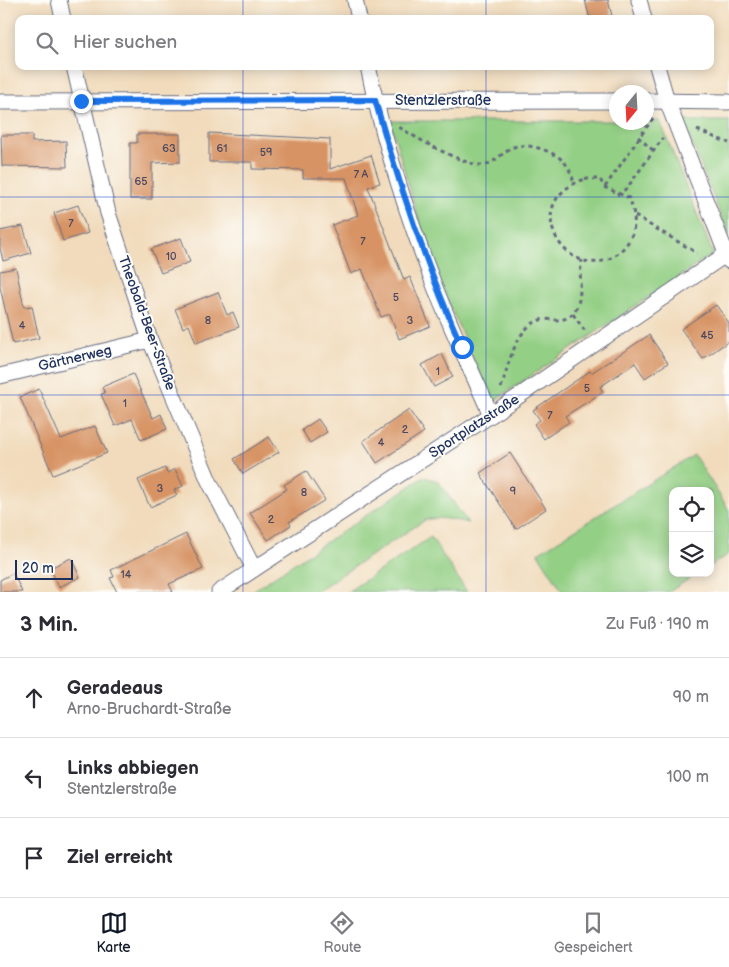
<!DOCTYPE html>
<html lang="de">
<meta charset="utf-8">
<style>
:root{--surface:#fff;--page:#f2f2f3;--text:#2b2b33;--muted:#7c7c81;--line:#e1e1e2;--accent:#111827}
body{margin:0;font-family:"Balsamiq Sans",sans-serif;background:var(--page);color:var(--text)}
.controls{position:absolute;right:15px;bottom:15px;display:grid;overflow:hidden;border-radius:10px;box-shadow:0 2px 12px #0003}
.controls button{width:45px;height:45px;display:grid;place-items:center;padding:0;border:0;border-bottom:1px solid var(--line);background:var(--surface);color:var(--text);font:25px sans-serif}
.compass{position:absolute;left:609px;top:85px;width:45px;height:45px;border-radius:50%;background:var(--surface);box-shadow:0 2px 12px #0003;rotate:198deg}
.scale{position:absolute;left:15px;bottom:12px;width:58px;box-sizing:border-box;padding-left:5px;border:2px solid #1b2f5e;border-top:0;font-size:14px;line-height:18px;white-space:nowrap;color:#1b2f5e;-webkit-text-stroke:4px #fdfcf7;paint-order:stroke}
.stop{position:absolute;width:15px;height:15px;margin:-11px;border:4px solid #1a73e8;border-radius:50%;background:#fff}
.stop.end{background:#1a73e8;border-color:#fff;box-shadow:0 1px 5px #0008}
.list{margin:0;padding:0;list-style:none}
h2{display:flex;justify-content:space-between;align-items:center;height:65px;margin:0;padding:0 20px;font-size:21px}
h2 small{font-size:16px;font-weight:400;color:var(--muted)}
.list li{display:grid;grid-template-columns:32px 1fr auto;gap:15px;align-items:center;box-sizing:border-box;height:80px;padding:0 20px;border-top:1px solid var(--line)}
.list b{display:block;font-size:19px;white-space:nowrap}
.list p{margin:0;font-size:16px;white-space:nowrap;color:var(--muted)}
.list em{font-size:16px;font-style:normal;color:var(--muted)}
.icon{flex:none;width:28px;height:28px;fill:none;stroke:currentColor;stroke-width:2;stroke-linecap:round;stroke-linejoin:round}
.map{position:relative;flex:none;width:729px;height:592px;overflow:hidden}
.search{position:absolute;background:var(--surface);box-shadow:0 2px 12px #0003;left:15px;right:15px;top:15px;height:55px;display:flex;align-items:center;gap:12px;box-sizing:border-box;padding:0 18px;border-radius:10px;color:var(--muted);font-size:19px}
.sheet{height:305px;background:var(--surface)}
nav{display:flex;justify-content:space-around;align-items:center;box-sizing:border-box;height:70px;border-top:1px solid var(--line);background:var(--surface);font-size:14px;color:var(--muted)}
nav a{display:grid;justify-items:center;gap:2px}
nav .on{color:var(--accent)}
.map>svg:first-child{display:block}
.green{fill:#93cf84;stroke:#577f71}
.building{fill:#d79363}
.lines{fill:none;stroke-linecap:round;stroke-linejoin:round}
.minor-casing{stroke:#666b7f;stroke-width:17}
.path{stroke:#666b7f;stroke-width:3;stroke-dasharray:4 4;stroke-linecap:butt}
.minor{stroke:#fff;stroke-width:15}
.route{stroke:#1a73e8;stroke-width:6}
.grid{fill:none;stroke:#1d4ed8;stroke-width:1;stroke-opacity:0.55}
.labels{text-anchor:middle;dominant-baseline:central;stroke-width:4;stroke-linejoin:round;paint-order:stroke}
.number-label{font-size:11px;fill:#4a485f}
.street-label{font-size:14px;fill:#1b2f5e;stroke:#fdfcf7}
</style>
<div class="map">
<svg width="729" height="592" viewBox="0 0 729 592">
<rect width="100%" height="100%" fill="#fdfcf7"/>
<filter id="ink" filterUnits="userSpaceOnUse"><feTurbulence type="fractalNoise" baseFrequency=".02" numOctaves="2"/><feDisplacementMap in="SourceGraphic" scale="10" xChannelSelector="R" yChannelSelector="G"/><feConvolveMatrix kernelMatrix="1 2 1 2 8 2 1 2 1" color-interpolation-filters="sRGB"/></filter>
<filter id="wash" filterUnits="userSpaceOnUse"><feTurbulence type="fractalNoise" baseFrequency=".0096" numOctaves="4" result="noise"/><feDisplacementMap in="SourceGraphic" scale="20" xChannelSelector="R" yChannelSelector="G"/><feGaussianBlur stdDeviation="1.12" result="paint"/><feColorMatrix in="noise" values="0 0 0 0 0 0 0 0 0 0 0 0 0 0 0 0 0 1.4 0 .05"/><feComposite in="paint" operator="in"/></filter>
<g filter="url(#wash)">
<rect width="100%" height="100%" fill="#f1dbbc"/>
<!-- green -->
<g class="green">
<path d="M390,121H660L713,254L492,402L432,265Z"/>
<path d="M683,121H729V236Z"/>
<path d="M694,455L729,510V554L710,566V491H673V573H698L669,592H563L538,553Z"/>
<path d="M424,477L438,481L468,523C453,520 440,516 425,520L315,592H251Z"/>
<path d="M431,537L467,592H347Z"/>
</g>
<g id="blocks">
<!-- building -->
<g class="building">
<path d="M585,0H608L612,16L590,19Z"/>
<path d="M209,133L330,139V169L371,155L380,183L368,187L404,280L410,277L430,326L399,339L390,314L381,317L362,269L351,274L332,225L358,215L346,178H303V170L252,169V162H209Z"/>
<path d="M137,134H180V162L152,163V199H130V143H137Z"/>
<path d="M1,135H32V142L66,141L67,167L2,166Z"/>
<path d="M78,205L88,233L63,241L54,213Z"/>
<path d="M23,226L31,253L3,261L0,248V231Z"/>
<path d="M181,238L190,262L161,273L151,249Z"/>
<path d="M16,268L24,307L32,306L39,338L13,344L0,287V271Z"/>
<path d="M218,292L227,315L233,312L239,327L196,343L189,325L183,328L175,309Z"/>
<path d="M716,305L729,323V341L703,359L681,329Z"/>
<path d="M649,335L668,363L645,378L635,363L600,387L603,392L565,416L569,422L544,439L534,424L540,420L533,410L590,371L591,373Z"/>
<path d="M442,354L453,377L434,387L422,365Z"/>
<path d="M133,374L153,418L161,414L167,429L141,440L132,419L115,426L101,394L105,393L102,387Z"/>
<path d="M39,389L61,439L95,426L107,453L53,475L20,397Z"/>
<path d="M409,410L424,432L377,463L363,441Z"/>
<path d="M318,419L327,432L310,443L302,430Z"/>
<path d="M269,437L279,452L243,474L234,459Z"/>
<path d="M510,453L546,509L516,529L480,473Z"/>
<path d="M165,468L167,473L175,469L183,486L174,490L177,495L150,507L138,480Z"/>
<path d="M306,471L325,500L289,522L291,525L268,540L250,513L287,489L284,485Z"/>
<path d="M186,534L203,569L169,584L173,592H117L110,578L114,577L111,570Z"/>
<path d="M71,558L80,577L59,587L50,568Z"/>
<path d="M13,573L22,592H0V580Z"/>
</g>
</g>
</g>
<g filter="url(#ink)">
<use href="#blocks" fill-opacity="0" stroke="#666b7f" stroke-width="1"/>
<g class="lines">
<!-- minor casing -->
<g class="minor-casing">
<g id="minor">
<path d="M59,0L63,19"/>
<path d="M355,0L359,19"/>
<path d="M639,0L644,19"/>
<path d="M74,66L108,213L150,340L209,481L254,569"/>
<path d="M368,66C383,140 406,212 433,282C450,327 472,371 491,415"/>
<path d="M657,66L667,101L729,261"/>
<path d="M646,101L729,102"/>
<path d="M0,102L616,101"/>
<path d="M0,376L150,340"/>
<path d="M219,592L491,415L725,255"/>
</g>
</g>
<!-- path -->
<g class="path">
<path d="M399,127C414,137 465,166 482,165C494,165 501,153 511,148C524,141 555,151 564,162C569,167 572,176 574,182"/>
<path d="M697,130L729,143"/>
<path d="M638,137L654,151"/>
<path d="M585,179H600L604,187L629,198C636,214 637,231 626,245C580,301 508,205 585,179Z"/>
<path d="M605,187L653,118"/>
<path d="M617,195L627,188L663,138"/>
<path d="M635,216L697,253"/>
<path d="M573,314L585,331"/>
<path d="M501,388C508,367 515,328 540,320C550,317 562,325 573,313C584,301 578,276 582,260"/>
</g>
<!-- minor -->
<use href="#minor" class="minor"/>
</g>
</g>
<g class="lines" filter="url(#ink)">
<!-- route -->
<path class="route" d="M81,101L375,100C399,185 426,266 462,347"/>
</g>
<!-- grid -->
<path class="grid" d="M243,0V19M486,0V19M243,66V592M486,66V592M0,197H729M0,395H729"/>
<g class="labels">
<!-- number labels -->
<g class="number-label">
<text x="169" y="148">63</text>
<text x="222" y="148">61</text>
<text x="266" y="152">59</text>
<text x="361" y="174">7 A</text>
<text x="141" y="181">65</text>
<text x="71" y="223">7</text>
<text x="363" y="241">7</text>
<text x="171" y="256">10</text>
<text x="396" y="297">5</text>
<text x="208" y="320">8</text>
<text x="410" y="320">3</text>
<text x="22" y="325">4</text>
<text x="707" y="335">45</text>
<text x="438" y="371">1</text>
<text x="587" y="388">5</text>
<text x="125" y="403">1</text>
<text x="550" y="415">7</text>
<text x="405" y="429">2</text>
<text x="381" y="442">4</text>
<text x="160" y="488">3</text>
<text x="513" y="491">9</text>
<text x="304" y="492">8</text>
<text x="271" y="519">2</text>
<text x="126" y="574">14</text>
</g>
<!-- street labels -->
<g class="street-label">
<text x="443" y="100">Stentzlerstraße</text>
<text transform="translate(147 323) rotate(70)">Theobald-Beer-Straße</text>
<text transform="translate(75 358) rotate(-13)">Gärtnerweg</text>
<text transform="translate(474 426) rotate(-33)">Sportplatzstraße</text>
</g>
</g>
</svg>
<div class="controls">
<button><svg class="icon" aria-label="locate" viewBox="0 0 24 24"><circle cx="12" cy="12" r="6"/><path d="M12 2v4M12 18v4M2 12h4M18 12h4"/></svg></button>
<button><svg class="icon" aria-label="layers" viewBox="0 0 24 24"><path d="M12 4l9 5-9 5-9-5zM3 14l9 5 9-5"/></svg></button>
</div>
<svg class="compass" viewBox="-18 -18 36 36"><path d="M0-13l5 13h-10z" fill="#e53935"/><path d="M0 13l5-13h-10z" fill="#7c7c81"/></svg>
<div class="scale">20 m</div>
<div class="stop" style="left:462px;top:347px"></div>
<div class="stop end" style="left:81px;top:101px"></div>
<div class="search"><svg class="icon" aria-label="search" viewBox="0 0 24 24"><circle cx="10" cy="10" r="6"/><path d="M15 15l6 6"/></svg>Hier suchen</div>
</div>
<section class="sheet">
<h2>3 Min.<small>Zu Fuß · 190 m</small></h2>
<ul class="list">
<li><svg class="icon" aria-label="ahead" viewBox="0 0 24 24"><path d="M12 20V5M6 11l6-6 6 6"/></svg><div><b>Geradeaus</b><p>Arno-Bruchardt-Straße</p></div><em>90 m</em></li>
<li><svg class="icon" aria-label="left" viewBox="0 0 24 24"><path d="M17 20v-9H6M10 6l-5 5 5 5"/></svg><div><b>Links abbiegen</b><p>Stentzlerstraße</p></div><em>100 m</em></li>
<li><svg class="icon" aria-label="arrive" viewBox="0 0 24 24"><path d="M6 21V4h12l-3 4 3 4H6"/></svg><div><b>Ziel erreicht</b></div></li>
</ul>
</section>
<nav>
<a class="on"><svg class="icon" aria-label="map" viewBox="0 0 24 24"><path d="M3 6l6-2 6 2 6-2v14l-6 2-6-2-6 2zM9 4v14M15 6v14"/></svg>Karte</a>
<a><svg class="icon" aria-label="directions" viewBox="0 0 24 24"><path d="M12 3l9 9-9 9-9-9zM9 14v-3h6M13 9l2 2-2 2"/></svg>Route</a>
<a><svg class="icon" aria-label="saved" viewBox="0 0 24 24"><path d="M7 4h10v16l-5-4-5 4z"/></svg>Gespeichert</a>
</nav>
